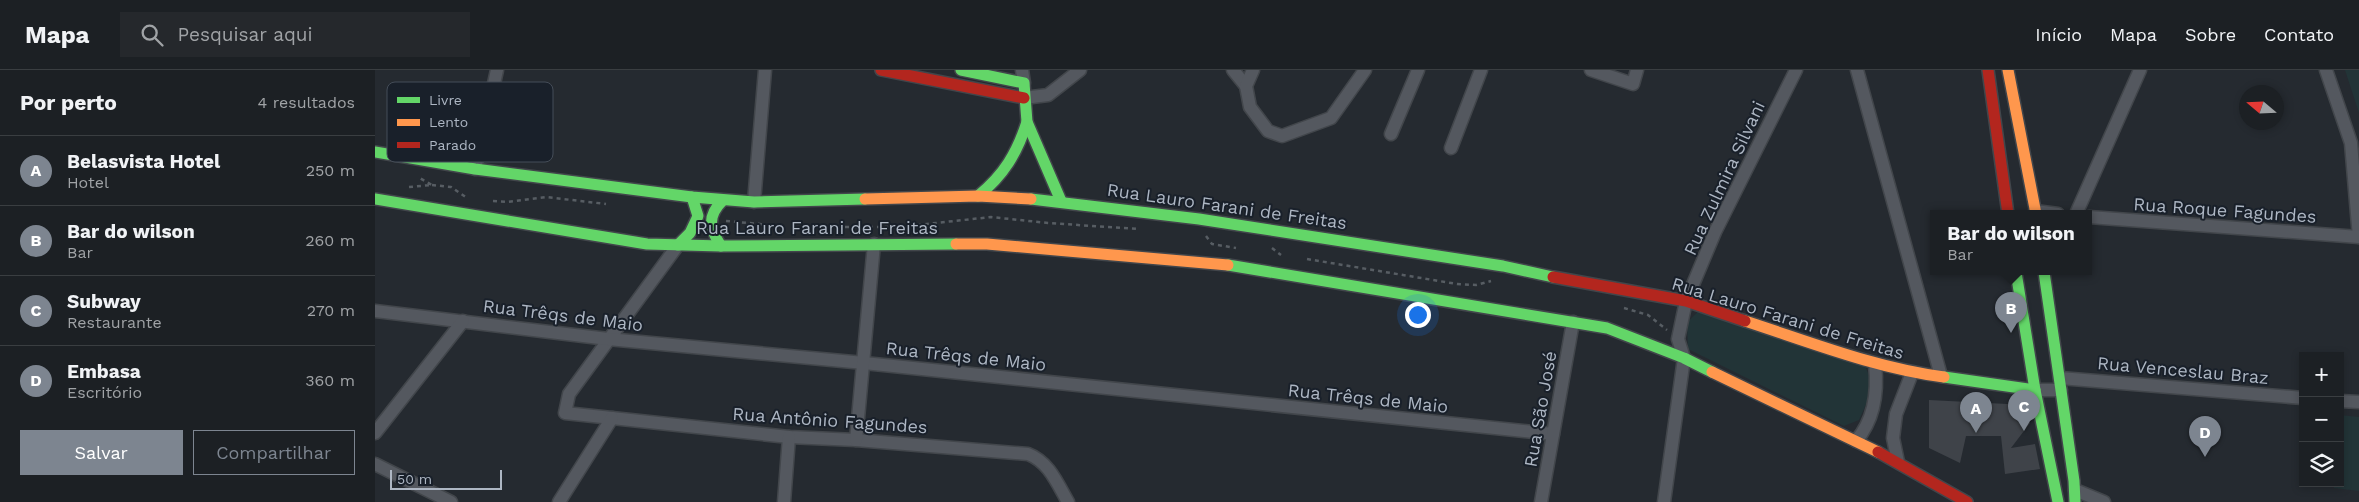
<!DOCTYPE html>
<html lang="pt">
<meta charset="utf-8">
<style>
:root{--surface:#1c2024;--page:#25282c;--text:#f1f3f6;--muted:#a0a3a6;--line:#3a3e41;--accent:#7d8590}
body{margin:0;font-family:"Work Sans",sans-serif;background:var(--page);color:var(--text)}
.controls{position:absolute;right:15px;bottom:15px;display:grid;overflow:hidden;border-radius:0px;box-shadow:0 2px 8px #0003}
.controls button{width:45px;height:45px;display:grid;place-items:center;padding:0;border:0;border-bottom:1px solid var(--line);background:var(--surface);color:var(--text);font:25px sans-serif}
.compass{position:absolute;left:1864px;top:15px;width:45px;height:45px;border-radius:50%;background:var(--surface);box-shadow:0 2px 8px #0003;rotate:289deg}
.scale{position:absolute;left:15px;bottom:12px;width:112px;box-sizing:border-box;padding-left:5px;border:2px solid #adb6c3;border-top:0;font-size:14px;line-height:18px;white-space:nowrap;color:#adb6c3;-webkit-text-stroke:4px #19202a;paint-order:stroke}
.you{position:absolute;left:1042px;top:244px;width:18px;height:18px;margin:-12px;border:4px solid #fff;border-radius:50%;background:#1a73e8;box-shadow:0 0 0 8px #1a73e833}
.badge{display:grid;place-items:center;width:32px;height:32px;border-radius:50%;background:var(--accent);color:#fff;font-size:16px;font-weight:700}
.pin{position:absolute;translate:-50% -41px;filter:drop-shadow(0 1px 2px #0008)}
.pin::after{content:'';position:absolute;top:26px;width:18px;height:15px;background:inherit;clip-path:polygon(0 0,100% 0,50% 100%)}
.popup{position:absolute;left:1555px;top:140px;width:162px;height:65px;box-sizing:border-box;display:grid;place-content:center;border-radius:0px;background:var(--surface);filter:drop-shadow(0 1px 4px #0005);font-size:16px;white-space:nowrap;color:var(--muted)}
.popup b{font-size:19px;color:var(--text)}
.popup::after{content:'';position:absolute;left:50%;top:100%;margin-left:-10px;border:10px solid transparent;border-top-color:var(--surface)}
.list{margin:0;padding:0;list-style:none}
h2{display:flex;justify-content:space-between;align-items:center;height:65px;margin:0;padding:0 20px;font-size:21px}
h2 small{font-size:16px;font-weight:400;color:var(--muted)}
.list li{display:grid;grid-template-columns:32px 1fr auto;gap:15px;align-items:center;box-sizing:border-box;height:70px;padding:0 20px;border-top:1px solid var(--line)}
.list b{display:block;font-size:19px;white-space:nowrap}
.list p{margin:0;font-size:16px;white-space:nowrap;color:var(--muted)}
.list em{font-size:16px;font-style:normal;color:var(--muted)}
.actions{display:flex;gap:10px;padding:15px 20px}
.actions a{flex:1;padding:11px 0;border:1px solid var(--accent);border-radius:0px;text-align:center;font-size:18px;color:var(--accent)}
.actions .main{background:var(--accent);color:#fff}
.icon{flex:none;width:28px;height:28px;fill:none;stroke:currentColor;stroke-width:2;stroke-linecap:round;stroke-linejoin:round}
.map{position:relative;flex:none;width:1984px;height:432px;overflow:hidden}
header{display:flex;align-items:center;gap:30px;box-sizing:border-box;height:70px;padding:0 25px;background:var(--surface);border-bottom:1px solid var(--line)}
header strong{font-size:24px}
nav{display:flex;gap:28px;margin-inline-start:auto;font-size:18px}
.search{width:350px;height:45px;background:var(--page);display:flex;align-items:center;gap:12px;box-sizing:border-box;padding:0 18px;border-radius:0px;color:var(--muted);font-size:19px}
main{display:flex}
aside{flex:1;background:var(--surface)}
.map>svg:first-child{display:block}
.green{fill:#223437}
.building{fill:#3f4349}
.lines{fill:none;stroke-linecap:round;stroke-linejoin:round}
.street-casing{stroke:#42464b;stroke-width:15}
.fast-casing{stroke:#42464b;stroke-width:14}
.slow-casing{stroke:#42464b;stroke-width:14}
.jam-casing{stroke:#42464b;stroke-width:14}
.path{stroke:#575d63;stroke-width:2.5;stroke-dasharray:4 4;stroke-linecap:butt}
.street{stroke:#54585f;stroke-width:12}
.fast{stroke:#63d668;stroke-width:11}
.slow{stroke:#ff974d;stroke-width:11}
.jam{stroke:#b3261e;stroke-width:11}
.labels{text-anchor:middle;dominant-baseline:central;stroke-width:4;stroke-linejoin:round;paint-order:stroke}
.street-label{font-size:18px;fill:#adb6c3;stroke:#19202a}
.key{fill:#19202a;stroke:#454d58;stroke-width:1}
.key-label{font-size:14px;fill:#adb6c3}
</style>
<header>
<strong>Mapa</strong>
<div class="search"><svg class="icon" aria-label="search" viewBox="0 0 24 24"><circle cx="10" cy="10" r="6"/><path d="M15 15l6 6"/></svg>Pesquisar aqui</div>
<nav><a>Início</a><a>Mapa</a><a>Sobre</a><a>Contato</a></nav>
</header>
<main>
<aside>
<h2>Por perto<small>4 resultados</small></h2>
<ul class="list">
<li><span class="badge">A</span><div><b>Belasvista Hotel</b><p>Hotel</p></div><em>250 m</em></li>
<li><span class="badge">B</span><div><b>Bar do wilson</b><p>Bar</p></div><em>260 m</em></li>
<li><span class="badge">C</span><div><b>Subway</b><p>Restaurante</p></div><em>270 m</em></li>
<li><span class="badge">D</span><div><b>Embasa</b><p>Escritório</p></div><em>360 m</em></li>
</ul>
<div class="actions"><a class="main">Salvar</a><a>Compartilhar</a></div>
</aside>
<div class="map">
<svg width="1984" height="432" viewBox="0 0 1984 432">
<rect width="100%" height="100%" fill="#252a30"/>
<!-- green -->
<g class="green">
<path d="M1970,0H1984V43Z"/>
<path d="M1323,242L1490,296L1499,317L1484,350L1469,356L1313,279L1312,252Z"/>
<path d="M1965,345L1984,347V421L1959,418V413H1965Z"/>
</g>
<!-- building -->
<path class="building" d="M1554,330L1652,335L1655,353L1636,378L1660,374L1665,399L1630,404L1626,366H1591L1585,393L1554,378Z"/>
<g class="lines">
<!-- street casing -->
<g class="street-casing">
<g id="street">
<path d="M647,0L649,13"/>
<path d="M858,0L871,16"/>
<path d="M878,0L871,16L875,37L893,61L907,66L956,48L990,0"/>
<path d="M1216,0L1258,14L1262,0"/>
<path d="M1482,0L1566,306"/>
<path d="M1951,0L1976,73L1984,167"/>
<path d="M649,28L673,25L705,0"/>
<path d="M1016,64L1043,0"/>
<path d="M1076,78L1106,0"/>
<path d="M100,99L122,0"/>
<path d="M379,132L390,0"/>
<path d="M1660,141L1683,144"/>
<path d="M1701,144L1765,0"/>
<path d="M1714,147L1984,167"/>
<path d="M303,175L194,324L190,343L414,367L481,370L653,384C674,392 682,413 693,432"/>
<path d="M0,241L233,269L489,293L1178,364"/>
<path d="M1685,308L1928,328"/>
<path d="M1660,320H1686"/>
<path d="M1965,331L1984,332"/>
<path d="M0,363L88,251"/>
<path d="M481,370L499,174"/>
<path d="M1481,371C1499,350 1503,321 1500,294"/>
<path d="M1523,392L1518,368L1521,344L1537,303"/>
<path d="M0,394L76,432"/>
<path d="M1700,420L1729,432"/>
<path d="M184,432L237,348"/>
<path d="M409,432L414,367"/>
<path d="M1166,432L1198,252"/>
<path d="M1289,432L1309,288L1303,269L1311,231L1340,162L1421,0"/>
</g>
</g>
<!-- fast casing -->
<g class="fast-casing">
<g id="fast">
<path d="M586,0L649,13L652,52L686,131"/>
<path d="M0,82L100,99L317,127L379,132L490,129"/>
<path d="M603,126C629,105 642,83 652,52"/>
<path d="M0,129L272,174L346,176L581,174"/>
<path d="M656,129L824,149L1128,196L1178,207"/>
<path d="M303,175L315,163L323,146L317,127"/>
<path d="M346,176C334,158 332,146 348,130"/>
<path d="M853,195L1232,258L1309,288L1337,302"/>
<path d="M1641,202L1660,320L1683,432"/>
<path d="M1669,202L1699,411L1700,432"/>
<path d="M1569,307L1660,320"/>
</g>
</g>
<!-- slow casing -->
<g class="slow-casing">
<g id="slow">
<path d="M1633,0L1661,144"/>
<path d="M490,129L603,126L656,129"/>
<path d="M581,174H612L853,195"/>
<path d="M1370,251C1435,272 1500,298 1569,307"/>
<path d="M1337,302L1503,382"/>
</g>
</g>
<!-- jam casing -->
<g class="jam-casing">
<g id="jam">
<path d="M506,0L649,28"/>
<path d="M1613,0L1633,144"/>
<path d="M1178,207L1311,231L1370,251"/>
<path d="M1503,382L1592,432"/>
</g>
</g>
<!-- path -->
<g class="path">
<path d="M57,115L76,117L92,128"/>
<path d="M34,117L57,115L43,107"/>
<path d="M118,131L132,132L171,127L231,134"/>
<path d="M351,151L385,154L407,159"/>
<path d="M462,157H524L616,147L673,153L763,159"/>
<path d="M831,166L837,174L861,178"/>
<path d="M897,178L906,185"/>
<path d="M932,189L1082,214L1101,215L1116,211"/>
<path d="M1249,238L1273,245L1292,260"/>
</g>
<!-- street -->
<use href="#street" class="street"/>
<!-- fast -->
<use href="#fast" class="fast"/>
<!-- slow -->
<use href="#slow" class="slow"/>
<!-- jam -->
<use href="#jam" class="jam"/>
</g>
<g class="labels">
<!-- street labels -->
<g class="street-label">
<text transform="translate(1349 108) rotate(-65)">Rua Zulmira Silvani</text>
<text transform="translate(852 136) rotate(8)">Rua Lauro Farani de Freitas</text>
<text transform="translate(1850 140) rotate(4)">Rua Roque Fagundes</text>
<text x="442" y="157">Rua Lauro Farani de Freitas</text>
<text transform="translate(188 245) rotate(7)">Rua Trêqs de Maio</text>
<text transform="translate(1413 248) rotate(17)">Rua Lauro Farani de Freitas</text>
<text transform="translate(591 286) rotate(6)">Rua Trêqs de Maio</text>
<text transform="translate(1808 300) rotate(5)">Rua Venceslau Braz</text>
<text transform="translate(993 328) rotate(6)">Rua Trêqs de Maio</text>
<text transform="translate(1165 339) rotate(-80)">Rua São José</text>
<text transform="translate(455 350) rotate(4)">Rua Antônio Fagundes</text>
</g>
</g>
<!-- legend -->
<rect x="12" y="12" width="166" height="80" rx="8" class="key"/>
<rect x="22" y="27" width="23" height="6" fill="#63d668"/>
<rect x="22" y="49" width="23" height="7" fill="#ff974d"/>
<rect x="22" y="72" width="23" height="6" fill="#b3261e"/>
<g class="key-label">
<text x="54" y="35">Livre</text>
<text x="54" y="57">Lento</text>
<text x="54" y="80">Parado</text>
</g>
</svg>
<div class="controls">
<button>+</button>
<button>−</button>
<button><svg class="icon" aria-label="layers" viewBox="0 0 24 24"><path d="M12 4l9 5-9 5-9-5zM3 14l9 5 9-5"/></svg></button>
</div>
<svg class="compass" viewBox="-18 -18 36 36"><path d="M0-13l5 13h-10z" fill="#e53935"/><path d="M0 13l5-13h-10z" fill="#a0a3a6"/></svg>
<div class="scale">50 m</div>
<div class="you"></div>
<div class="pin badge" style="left:1601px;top:363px">A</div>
<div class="pin badge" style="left:1636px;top:263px">B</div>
<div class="popup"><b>Bar do wilson</b>Bar</div>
<div class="pin badge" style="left:1649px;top:361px">C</div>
<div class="pin badge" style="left:1830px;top:387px">D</div>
</div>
</main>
